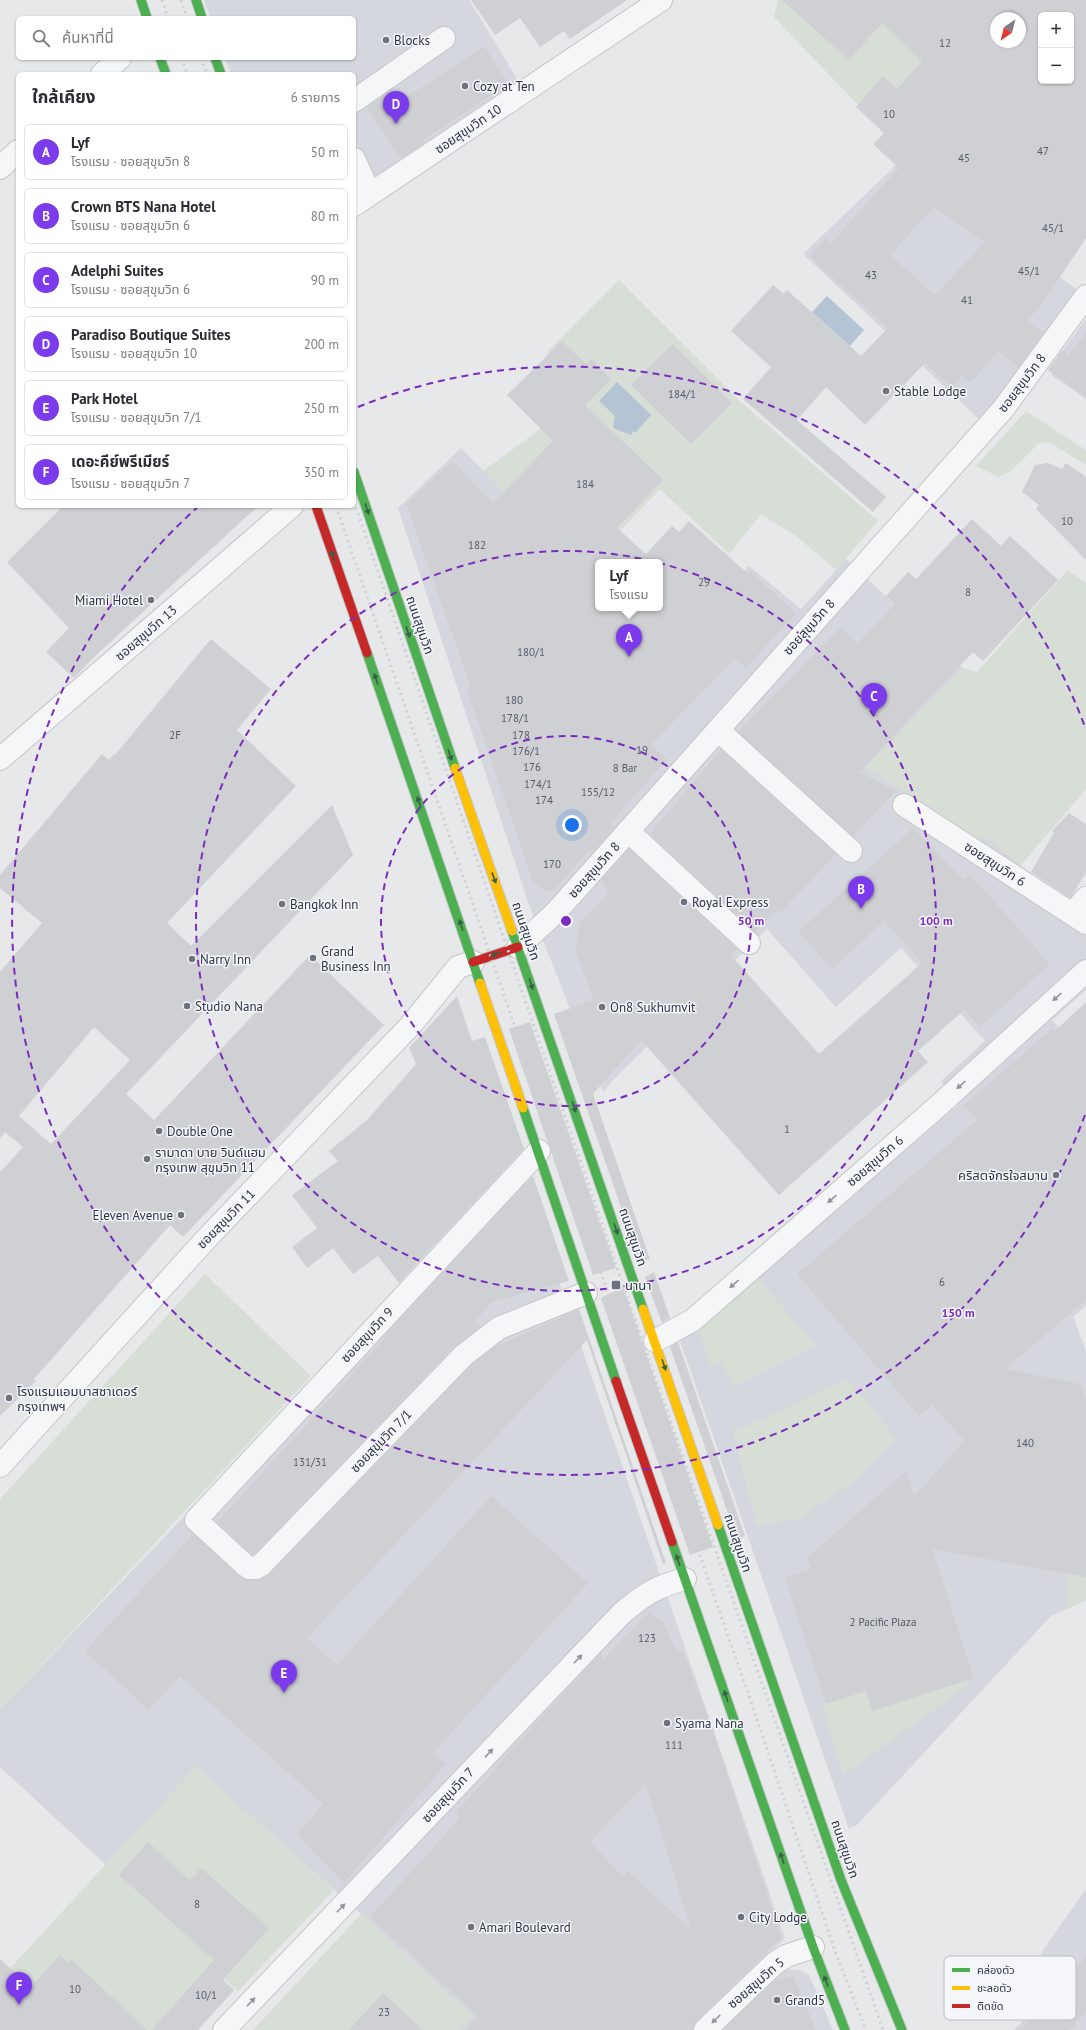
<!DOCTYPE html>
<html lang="th">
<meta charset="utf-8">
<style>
:root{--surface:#fff;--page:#f2f2f3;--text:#2b2b33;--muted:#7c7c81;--line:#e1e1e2;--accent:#7c3aed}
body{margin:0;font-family:"PT Sans","Noto Sans Thai",sans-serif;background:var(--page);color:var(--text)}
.controls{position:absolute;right:12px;top:12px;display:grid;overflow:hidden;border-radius:6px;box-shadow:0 1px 3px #0004}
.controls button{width:36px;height:36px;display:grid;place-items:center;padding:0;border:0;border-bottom:1px solid var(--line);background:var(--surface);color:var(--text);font:20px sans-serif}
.compass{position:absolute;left:990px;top:12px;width:36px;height:36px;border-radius:50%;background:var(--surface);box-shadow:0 1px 3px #0004;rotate:215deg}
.you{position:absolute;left:572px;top:825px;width:14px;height:14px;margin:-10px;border:3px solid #fff;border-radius:50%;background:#1a73e8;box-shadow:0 0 0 6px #1a73e833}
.badge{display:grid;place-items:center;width:26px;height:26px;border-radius:50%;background:var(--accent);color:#fff;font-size:13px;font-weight:700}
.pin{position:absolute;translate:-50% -33px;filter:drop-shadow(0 1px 2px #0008)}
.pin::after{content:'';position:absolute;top:21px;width:14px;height:12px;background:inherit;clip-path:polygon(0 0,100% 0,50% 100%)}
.popup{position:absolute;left:595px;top:559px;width:68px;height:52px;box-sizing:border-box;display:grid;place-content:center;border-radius:6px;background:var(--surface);filter:drop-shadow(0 1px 3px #0005);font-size:13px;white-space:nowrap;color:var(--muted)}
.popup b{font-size:15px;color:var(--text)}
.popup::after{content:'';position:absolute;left:50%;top:100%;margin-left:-8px;border:8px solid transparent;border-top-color:var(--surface)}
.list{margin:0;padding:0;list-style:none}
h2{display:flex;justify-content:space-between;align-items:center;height:52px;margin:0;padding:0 16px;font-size:17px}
h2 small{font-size:13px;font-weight:400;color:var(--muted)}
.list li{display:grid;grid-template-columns:26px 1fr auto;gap:12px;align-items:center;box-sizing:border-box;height:56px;margin:0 8px 8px;padding:0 8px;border:1px solid var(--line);border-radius:6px}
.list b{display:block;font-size:15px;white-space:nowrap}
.list p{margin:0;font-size:13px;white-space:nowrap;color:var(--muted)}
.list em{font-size:13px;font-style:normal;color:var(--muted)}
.icon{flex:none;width:22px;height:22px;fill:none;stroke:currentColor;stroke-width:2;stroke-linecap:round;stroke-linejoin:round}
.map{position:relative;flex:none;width:1086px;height:2030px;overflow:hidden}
.search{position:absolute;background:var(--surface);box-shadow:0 1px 3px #0004;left:16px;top:16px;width:340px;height:44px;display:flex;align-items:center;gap:10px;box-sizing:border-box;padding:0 14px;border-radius:6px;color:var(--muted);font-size:15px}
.panel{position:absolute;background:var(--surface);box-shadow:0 1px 3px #0004;left:16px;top:72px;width:340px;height:436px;border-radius:6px}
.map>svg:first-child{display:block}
.built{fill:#d4d7dd}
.green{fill:#d6ded6}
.water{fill:#b4c4d5}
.building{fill:#ced0d3;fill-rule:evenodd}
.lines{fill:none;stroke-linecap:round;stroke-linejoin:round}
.street-casing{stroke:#c4c6c8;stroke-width:24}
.fast-casing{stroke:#c2c5c8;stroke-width:11}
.slow-casing{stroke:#c2c5c8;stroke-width:11}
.jam-casing{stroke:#c2c5c8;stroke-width:11}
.street{stroke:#f5f6f7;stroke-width:22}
.fast{stroke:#4caf50;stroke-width:9}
.slow{stroke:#ffc107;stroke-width:9}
.jam{stroke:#c62828;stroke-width:9}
.rail{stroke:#cecfd2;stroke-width:3;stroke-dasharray:2 4;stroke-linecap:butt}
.oneway{fill:#375f49}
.oneway2{fill:#90959e}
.ring{fill:none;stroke:#7b2cbf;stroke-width:2;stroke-dasharray:7 5}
.poi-dot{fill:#6c737f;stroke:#f4f6f9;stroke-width:1.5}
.labels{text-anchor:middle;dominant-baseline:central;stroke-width:3;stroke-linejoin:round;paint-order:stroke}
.number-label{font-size:11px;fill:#545c69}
.poi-label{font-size:13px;fill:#2b3445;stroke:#f4f6f9;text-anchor:start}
.street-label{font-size:13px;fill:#2b3445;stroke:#f4f6f9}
.key{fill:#f4f6f9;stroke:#b8bcc3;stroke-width:1}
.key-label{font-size:11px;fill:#2b3445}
.centre{fill:#7b2cbf;stroke:#f4f6f9;stroke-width:2}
.ring-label{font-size:12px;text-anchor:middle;font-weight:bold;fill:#7b2cbf;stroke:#f4f6f9;stroke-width:3;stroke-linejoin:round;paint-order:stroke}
</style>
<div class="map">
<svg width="1086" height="2030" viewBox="0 0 1086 2030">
<rect width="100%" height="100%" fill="#e6e8ea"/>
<!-- built -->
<g class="built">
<path d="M204,0H469L522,87L354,194V74H231L225,58H354V18H211Z"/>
<path d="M940,113L1007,240L1082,293L1013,386L979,419L803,254L891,170Z"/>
<path d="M1086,319V399L1051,375L1060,354Z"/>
<path d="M461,448L582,571L598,562V608L682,637L749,566L801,609L846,559L963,668L866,767L989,838L1020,866L1016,870L1086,914V990L1052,1020L1086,1059V1306L1073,1317L1086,1351V1600L1051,1616L857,1825L849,1829L679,1338L958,1105L941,1081L985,1041L901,948L836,1007L767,929L619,1074L603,1092L529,905L398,508Z"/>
<path d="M519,1166L785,1938L692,2030H460L472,2016L358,1911L196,1767L106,1865L0,1767V1709Z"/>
<path d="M1086,1889V2030H1014L1058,1984L1041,1953Z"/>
<path d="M780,1969L799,1970L809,1975L833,2030H716Z"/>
</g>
<!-- green -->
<g class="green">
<path d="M778,0H1041L1020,18H996V42L905,154L774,17Z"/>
<path d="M619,280L741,402L878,521L836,570L796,536L761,514L729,554L660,489L582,571L483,471L587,395L547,352Z"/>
<path d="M1026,411L1086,450V465L1049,442L1038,444L1012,470L999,477L976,466Z"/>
<path d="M1068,570L1086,583V789L1020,866L989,838L978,840L866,767L963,668L977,672Z"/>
<path d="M205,1274L311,1376L0,1709V1499Z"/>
<path d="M757,1277L816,1345L735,1386L721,1363L712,1368L698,1329Z"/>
<path d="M848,1379L897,1439L852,1483L798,1519L757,1526L733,1432Z"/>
<path d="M1086,1552V1600L1066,1609L1069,1566Z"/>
<path d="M954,1662L969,1685L843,1775L822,1704Z"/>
<path d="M196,1766L334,1890L238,1991L221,1976L161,2030H66L6,1973Z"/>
<path d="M361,1914L472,2016L460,2030H253Z"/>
</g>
<!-- water -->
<g class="water">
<path d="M827,296L864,330L850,346L812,312Z"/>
<path d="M617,382L651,415L635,433L633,431L631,435L613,428L615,416L599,401Z"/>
</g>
<!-- building -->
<g class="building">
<path d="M471,0H627L570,39L564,31L540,47L520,18L495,35Z"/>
<path d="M782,0H1086V238L1050,292L1028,321L1043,333L1018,368L999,351L971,382L961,376L952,388L925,363L865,425L826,387L797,420L886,497L873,512L743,399L771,367L731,331L773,285L784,294L787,290L861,356L888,328L809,256L826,238L831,243L899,168L873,144L884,133L856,107L883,76L897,89L922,61L882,23L849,60ZM1041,15H1071V81H1041ZM996,18H1020V42H996ZM934,207L985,242L935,295L890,255Z"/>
<path d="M484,46L509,84L423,140L425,143L401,158L367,107L392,90L399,102Z"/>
<path d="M1086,332V397L1048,370L1062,350L1069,356Z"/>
<path d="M562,341L586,364L591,359L611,379L585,405L663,480L617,528L646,554L672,526L679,532L689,521L748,574L750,571L796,613L746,668L735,658L651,745L667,760L610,823L615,827L591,854L590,849L554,890L545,891L533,882L467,690L471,687L406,504L453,461L493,503L553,441L507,395ZM598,562H660V608H598Z"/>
<path d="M673,344L732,403L691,444L631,385Z"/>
<path d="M1048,463L1062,469L1066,463L1086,477V560L1036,509L1039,505L1022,492L1035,465Z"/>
<path d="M63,506H258L93,658L74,678L46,652L69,628L7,562Z"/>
<path d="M972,519L1001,546L1010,536L1058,580L983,661L973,652L859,772L896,791L853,836L738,732L841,627L858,643L895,604L886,596L908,572L916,579Z"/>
<path d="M211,639L271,689L237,730L296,786L167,923L191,946L332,805L353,855L126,1094L154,1120L310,955L384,1025L183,1237L170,1225L34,1379L36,1381L0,1416V1172L23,1147L5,1132L0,1138V972L42,923L0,888V875L102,754L109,760L114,754L115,755ZM94,1027L130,1060L51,1144L19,1116Z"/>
<path d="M721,750L836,854L780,913L777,910L755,932L650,834Z"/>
<path d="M1069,813L1086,824V873L1070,898L1031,872L1054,833L1052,831Z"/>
<path d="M913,828L964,880L970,874L1050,964L980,1027L964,1010L918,1051L928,1062L779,1195L641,1040L593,1094L650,1259L640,1262L554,1014L594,1000L576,953L579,923L608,894L602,879L629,849L737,949L731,955L819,1054L922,963L884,921L832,969L798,932Z"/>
<path d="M457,996L472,1041L485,1037L524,1149L399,1283L378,1256L353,1274L333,1248L307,1268L292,1247L317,1228L292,1195L338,1161L329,1151L368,1119L416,1064L409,1048Z"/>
<path d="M1086,1002V1300L1005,1369L1080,1384L1086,1400V1577L932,1549L974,1678L872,1711L866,1691L826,1704L785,1578L811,1569L807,1558L906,1471L914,1496L965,1441L932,1405L919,1416L797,1274L977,1120L964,1105L1053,1028L1055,1031Z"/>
<path d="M530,1022L585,1180L616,1268L593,1275L509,1029Z"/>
<path d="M533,1176L569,1281L491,1302L475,1322L480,1327L455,1346L253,1555L217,1522L356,1371L355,1370L386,1337L385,1335Z"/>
<path d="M654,1272L670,1318L662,1323L645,1277Z"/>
<path d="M623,1287L713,1547L690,1555L601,1298Z"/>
<path d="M579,1309L666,1563L663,1564L587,1340L307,1638L337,1665L491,1496L588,1583L433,1753L446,1764L344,1883L297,1835L323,1804L180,1676L149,1710L85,1651L193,1534L242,1578L256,1580L268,1576L472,1364L499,1344L500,1345Z"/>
<path d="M678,1342L745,1536L737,1539L670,1347Z"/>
<path d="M650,1612L664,1623L677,1653L683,1651L716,1739L781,1938L696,2021L693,2030H465L478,2016L370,1917L460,1818L455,1813L495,1770L494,1769L601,1653L603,1660ZM645,1784L656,1816L691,1930L628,1871L623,1877L590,1842Z"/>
<path d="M148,1842L190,1880L201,1868L269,1928L223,1980L234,1990L198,2030H152L214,1960L119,1875Z"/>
<path d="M60,1955L68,1963L71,1959L147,2030H0V1959L31,1987Z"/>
<path d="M1086,1956V2011L1070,2030H1021Z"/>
<path d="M793,1976L816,2030H723L774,1981Z"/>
<path d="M383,1993L423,2030H349Z"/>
</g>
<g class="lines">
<!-- street casing -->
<g class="street-casing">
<g id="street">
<path d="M102,74L120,58"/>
<path d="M354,101L444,38"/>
<path d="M354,159L370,194"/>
<path d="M0,168L18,151"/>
<path d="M354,205L661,0"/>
<path d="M718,730L851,851"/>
<path d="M0,759L292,506"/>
<path d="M904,805L1086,923"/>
<path d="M628,831L749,943"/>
<path d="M1072,914L1086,898"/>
<path d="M518,947L555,913L614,847L1004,408L1086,296"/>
<path d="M539,1151L196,1520L245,1565L249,1568H256L261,1565L464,1355L499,1328L586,1293"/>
<path d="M655,1341L693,1320L937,1107L1086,971"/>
<path d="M0,1466L209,1236L410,1026L458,967L473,962"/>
<path d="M224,2030L622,1613C645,1594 655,1587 685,1579"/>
<path d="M705,2030L774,1964L786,1956L813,1947"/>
</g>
</g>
<!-- fast casing -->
<g class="fast-casing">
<g id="fast">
<path d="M141,0L147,18"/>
<path d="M196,0L202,18"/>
<path d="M160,58L166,74"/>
<path d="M215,58L221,74"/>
<path d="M354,472L455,768"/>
<path d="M367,653L480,983"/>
<path d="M512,931L643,1309"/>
<path d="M523,1108L616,1381"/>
<path d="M718,1525L841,1880L902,2030"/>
<path d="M672,1542L813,1947L845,2030"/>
</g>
</g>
<!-- slow casing -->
<g class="slow-casing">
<g id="slow">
<path d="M455,768L512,931"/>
<path d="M480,983L523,1108"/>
<path d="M643,1309L718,1525"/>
</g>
</g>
<!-- jam casing -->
<g class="jam-casing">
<g id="jam">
<path d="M316,506L367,653"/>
<path d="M473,962L518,947"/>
<path d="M616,1381L672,1542"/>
</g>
</g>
<!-- street -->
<use href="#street" class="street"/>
<!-- fast -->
<use href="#fast" class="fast"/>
<!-- slow -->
<use href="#slow" class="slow"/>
<!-- jam -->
<use href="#jam" class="jam"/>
<!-- rail -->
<g class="rail">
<path d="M162,0L168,18"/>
<path d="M181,0L187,18"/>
<path d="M182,58L187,74"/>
<path d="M201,58L207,74"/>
<path d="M354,502L623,1285L883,2030"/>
<path d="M336,506L514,1024L746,1687L835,1951L866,2030"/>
</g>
</g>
<!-- one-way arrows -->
<defs><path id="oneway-solid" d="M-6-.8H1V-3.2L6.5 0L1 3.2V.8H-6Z"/></defs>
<g class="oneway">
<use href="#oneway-solid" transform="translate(367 509) rotate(71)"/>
<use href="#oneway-solid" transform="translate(333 556) rotate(-109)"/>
<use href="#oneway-solid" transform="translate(408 632) rotate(71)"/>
<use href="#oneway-solid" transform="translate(376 679) rotate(-109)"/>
<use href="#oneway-solid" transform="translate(450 755) rotate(71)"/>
<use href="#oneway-solid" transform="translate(419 802) rotate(-109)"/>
<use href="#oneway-solid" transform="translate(494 878) rotate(70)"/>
<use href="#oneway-solid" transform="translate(461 925) rotate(-109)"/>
<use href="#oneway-solid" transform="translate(496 954) rotate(162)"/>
<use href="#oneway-solid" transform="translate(531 984) rotate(71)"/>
<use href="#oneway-solid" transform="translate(574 1107) rotate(71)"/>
<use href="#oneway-solid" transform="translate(616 1229) rotate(71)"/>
<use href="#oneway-solid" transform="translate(664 1365) rotate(71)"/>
<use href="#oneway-solid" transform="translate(678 1560) rotate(-109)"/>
<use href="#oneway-solid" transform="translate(726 1696) rotate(-109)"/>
<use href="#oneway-solid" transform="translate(782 1858) rotate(-109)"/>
<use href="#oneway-solid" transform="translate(826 1981) rotate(-111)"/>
</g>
<g class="oneway2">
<use href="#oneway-solid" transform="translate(1057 997) rotate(138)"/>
<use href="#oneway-solid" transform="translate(961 1085) rotate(138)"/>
<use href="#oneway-solid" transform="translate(832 1199) rotate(139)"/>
<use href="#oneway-solid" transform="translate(734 1284) rotate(139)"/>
<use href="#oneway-solid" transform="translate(578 1659) rotate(-46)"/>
<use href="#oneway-solid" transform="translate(489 1753) rotate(-47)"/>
<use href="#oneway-solid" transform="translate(341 1908) rotate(-46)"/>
<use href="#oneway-solid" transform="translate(251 2002) rotate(-46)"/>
<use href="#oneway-solid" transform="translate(716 2019) rotate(135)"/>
</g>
<!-- distance rings -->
<g class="ring">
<circle cx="566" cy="921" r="185"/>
<circle cx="566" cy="921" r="370"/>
<path d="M1085 1115A554 554 0 1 1 199 506M358 407A554 554 0 0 1 1085 727"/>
</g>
<!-- markers -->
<g class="poi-dot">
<circle cx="386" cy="40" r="4"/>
<circle cx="465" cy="86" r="4"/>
<circle cx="886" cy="391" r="4"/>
<circle cx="151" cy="600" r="4"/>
<circle cx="684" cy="902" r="4"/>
<circle cx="282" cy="904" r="4"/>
<circle cx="313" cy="958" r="4"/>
<circle cx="192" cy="959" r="4"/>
<circle cx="187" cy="1006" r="4"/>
<circle cx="602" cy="1007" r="4"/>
<circle cx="159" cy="1131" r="4"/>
<circle cx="147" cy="1159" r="4"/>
<circle cx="1056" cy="1175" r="4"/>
<circle cx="181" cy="1215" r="4"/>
<rect x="611" y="1280" width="10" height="10" rx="2"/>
<circle cx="9" cy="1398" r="4"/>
<circle cx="667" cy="1723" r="4"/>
<circle cx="741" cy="1917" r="4"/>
<circle cx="471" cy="1927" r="4"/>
<circle cx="777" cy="2000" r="4"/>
</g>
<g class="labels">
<!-- number labels -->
<g class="number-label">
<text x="945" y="43">12</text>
<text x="889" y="114">10</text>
<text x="1043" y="151">47</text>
<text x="964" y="158">45</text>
<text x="1053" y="228">45/1</text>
<text x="1029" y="271">45/1</text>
<text x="871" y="275">43</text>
<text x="967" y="300">41</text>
<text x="682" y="394">184/1</text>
<text x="585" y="484">184</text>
<text x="1067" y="521">10</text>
<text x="477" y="545">182</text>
<text x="704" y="582">29</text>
<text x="968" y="592">8</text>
<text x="531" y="652">180/1</text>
<text x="514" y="700">180</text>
<text x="515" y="718">178/1</text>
<text x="175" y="735">2F</text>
<text x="521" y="735">178</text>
<text x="642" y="750">19</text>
<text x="526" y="751">176/1</text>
<text x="532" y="767">176</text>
<text x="625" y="768">8 Bar</text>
<text x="538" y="784">174/1</text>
<text x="598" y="792">155/12</text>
<text x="544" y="800">174</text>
<text x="552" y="864">170</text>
<text x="787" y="1129">1</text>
<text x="942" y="1282">6</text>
<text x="1025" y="1443">140</text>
<text x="310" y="1462">131/31</text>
<text x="883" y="1622">2 Pacific Plaza</text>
<text x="647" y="1638">123</text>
<text x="674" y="1745">111</text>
<text x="197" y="1904">8</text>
<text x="75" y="1989">10</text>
<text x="206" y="1995">10/1</text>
<text x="384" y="2012">23</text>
</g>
<!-- poi labels -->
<g class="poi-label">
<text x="394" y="40">Blocks</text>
<text x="473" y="86">Cozy at Ten</text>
<text x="894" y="391">Stable Lodge</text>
<text x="143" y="600" text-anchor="end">Miami Hotel</text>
<text x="692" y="902">Royal Express</text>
<text x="290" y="904">Bangkok Inn</text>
<text x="321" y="951">Grand<tspan x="321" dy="15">Business Inn</tspan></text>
<text x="200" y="959">Narry Inn</text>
<text x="195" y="1006">Studio Nana</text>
<text x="610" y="1007">On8 Sukhumvit</text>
<text x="167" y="1131">Double One</text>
<text x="155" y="1152">รามาดา บาย วินด์แฮม<tspan x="155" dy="15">กรุงเทพ สุขุมวิท 11</tspan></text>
<text x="1048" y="1175" text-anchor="end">คริสตจักรใจสมาน</text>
<text x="173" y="1215" text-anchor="end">Eleven Avenue</text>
<text x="625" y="1285">นานา</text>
<text x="17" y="1391">โรงแรมแอมบาสซาเดอร์<tspan x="17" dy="15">กรุงเทพฯ</tspan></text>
<text x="675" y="1723">Syama Nana</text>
<text x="749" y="1917">City Lodge</text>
<text x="479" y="1927">Amari Boulevard</text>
<text x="785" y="2000">Grand5</text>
</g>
<!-- street labels -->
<g class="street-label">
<text transform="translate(468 129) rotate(-34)">ซอยสุขุมวิท 10</text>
<text transform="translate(1022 383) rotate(-53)">ซอยสุขุมวิท 8</text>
<text transform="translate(420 625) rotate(71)">ถนนสุขุมวิท</text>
<text transform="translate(809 627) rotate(-48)">ซอยสุขุมวิท 8</text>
<text transform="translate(146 633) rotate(-41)">ซอยสุขุมวิท 13</text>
<text transform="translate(995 864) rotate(33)">ซอยสุขุมวิท 6</text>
<text transform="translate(594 870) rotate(-48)">ซอยสุขุมวิท 8</text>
<text transform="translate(526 931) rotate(71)">ถนนสุขุมวิท</text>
<text transform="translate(875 1161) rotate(-41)">ซอยสุขุมวิท 6</text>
<text transform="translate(226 1219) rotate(-46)">ซอยสุขุมวิท 11</text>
<text transform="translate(633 1237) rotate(71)">ถนนสุขุมวิท</text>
<text transform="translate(367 1335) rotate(-47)">ซอยสุขุมวิท 9</text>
<text transform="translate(381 1441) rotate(-46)">ซอยสุขุมวิท 7/1</text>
<text transform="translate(738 1543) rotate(71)">ถนนสุขุมวิท</text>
<text transform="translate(448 1795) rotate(-47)">ซอยสุขุมวิท 7</text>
<text transform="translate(845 1849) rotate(71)">ถนนสุขุมวิท</text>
<text transform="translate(756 1983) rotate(-41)">ซอยสุขุมวิท 5</text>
</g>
</g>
<!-- legend -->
<rect x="944" y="1956" width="132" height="64" rx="6" class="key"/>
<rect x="952" y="1968" width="18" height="4" fill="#4caf50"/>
<rect x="952" y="1986" width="18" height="4" fill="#ffc107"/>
<rect x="952" y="2004" width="18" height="4" fill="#c62828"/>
<g class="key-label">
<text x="977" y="1974">คล่องตัว</text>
<text x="977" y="1992">ชะลอตัว</text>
<text x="977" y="2010">ติดขัด</text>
</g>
<circle cx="566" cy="921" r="6" class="centre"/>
<g class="ring-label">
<text x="751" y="925">50 m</text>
<text x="936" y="925">100 m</text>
<text x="958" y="1317">150 m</text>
</g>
</svg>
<div class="controls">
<button>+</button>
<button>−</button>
</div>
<svg class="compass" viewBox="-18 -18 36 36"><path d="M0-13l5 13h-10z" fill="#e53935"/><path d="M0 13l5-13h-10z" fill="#7c7c81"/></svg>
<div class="you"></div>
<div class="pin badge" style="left:629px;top:657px">A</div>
<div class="popup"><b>Lyf</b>โรงแรม</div>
<div class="pin badge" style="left:861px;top:909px">B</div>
<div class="pin badge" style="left:874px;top:716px">C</div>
<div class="pin badge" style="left:396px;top:124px">D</div>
<div class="pin badge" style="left:284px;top:1693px">E</div>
<div class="pin badge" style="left:19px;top:2005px">F</div>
<div class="search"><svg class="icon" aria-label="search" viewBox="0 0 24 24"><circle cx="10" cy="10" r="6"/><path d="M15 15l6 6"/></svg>ค้นหาที่นี่</div>
<section class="panel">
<h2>ใกล้เคียง<small>6 รายการ</small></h2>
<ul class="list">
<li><span class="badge">A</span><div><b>Lyf</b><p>โรงแรม · ซอยสุขุมวิท 8</p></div><em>50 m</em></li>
<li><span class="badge">B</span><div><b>Crown BTS Nana Hotel</b><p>โรงแรม · ซอยสุขุมวิท 6</p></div><em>80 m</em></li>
<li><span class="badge">C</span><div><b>Adelphi Suites</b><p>โรงแรม · ซอยสุขุมวิท 6</p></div><em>90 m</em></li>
<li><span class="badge">D</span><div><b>Paradiso Boutique Suites</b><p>โรงแรม · ซอยสุขุมวิท 10</p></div><em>200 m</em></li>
<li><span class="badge">E</span><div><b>Park Hotel</b><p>โรงแรม · ซอยสุขุมวิท 7/1</p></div><em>250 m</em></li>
<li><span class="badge">F</span><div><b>เดอะคีย์พรีเมียร์</b><p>โรงแรม · ซอยสุขุมวิท 7</p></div><em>350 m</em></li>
</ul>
</section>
</div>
